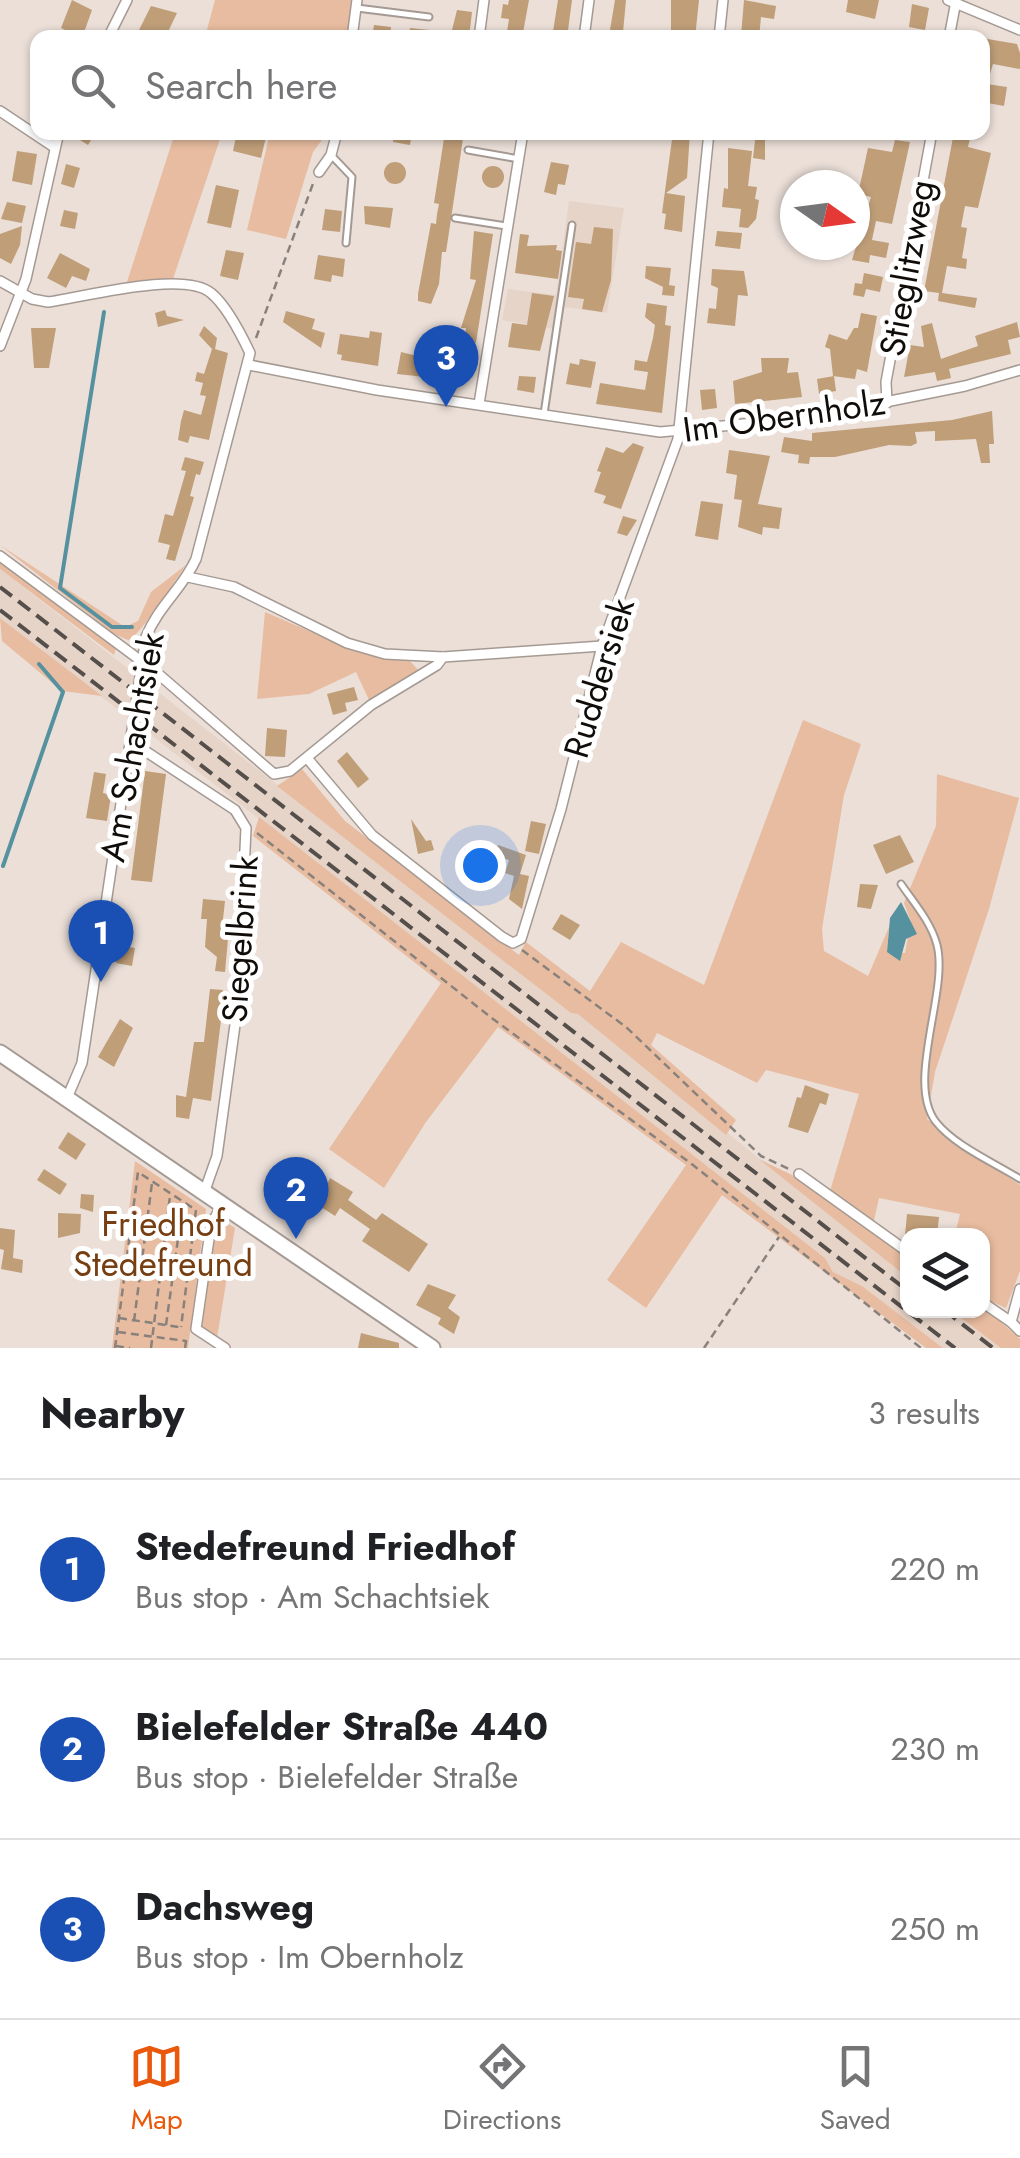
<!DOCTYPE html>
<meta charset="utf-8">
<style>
:root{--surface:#fff;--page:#f2f2f2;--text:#202124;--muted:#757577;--line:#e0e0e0;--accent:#ea580c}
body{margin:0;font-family:Jost,sans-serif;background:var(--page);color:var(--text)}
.controls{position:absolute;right:30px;bottom:30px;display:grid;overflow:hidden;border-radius:20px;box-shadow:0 2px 8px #0004}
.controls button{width:90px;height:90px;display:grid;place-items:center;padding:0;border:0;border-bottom:2px solid var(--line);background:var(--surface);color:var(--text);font:50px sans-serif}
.compass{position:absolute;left:780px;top:170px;width:90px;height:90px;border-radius:50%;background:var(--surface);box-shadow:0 2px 8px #0004;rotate:104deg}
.you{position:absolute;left:480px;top:865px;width:35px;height:35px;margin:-25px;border:8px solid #fff;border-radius:50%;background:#1a73e8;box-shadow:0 0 0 15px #1a73e833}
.badge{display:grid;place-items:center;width:65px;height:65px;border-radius:50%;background:var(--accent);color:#fff;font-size:32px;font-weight:700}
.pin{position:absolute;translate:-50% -82px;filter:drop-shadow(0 2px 5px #0008)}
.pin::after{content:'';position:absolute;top:52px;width:35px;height:30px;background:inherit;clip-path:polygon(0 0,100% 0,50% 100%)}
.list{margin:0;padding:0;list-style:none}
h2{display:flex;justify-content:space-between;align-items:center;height:130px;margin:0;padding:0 40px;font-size:42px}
h2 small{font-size:32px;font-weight:400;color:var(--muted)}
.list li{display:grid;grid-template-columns:65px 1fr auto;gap:30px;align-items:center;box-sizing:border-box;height:180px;padding:0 40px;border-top:2px solid var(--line)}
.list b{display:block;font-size:38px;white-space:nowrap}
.list p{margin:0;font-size:32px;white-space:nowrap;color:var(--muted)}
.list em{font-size:32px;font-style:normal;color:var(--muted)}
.icon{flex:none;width:55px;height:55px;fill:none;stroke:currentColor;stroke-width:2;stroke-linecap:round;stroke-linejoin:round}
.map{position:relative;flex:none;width:1020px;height:1348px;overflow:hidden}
.search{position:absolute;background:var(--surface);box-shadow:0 2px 8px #0004;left:30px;right:30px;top:30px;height:110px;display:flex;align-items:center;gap:25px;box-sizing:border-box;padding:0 35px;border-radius:20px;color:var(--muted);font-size:38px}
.sheet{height:670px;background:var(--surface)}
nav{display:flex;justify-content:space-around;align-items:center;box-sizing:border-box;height:140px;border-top:2px solid var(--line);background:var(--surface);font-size:28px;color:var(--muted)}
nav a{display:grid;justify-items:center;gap:5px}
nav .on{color:var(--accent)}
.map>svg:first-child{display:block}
.built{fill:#e7d4c8}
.green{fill:#e8bca0}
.water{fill:#56919f}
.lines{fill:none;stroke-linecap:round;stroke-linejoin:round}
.stream{stroke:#56919f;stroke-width:4}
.building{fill:#bf9e78}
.service-casing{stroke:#a59a93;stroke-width:9}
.minor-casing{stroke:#a59a93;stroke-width:12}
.primary-casing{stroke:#a59a93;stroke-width:19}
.path{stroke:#89817c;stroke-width:2.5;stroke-dasharray:8 5;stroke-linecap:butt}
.service{stroke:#fff;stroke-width:5}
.minor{stroke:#fff;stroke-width:9}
.primary{stroke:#fff;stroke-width:15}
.rail{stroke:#554f4b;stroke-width:4;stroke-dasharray:15 8;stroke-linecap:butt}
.labels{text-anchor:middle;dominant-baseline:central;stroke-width:10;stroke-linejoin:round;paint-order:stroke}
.street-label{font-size:35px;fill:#100c09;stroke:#fff}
.park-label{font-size:35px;fill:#763e11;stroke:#fff}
</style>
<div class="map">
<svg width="1020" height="1348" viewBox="0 0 1020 1348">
<rect width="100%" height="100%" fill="#ebdfd8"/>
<!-- built -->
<g class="built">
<path d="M569,201L624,208L607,313L564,307L560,330L502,320L508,289L556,295Z"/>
<path d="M0,569L571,1013H578L907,1277L908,1310L952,1311L1001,1348H943L862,1286L833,1272L825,1258L0,618Z"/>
</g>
<!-- green -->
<g class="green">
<path d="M215,0H351L347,37H205Z"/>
<path d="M175,133H222L173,279L126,285Z"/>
<path d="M270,133H327L313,152L286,239L247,230Z"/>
<path d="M0,545L125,627L138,621L151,592L186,565C175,580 139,638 128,640L114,634Z"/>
<path d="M0,561L116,648L114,655L0,569Z"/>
<path d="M265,612L358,652L410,661L419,671L369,700L356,672L309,694L257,699Z"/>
<path d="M0,618L102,696L62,691L2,641Z"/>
<path d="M803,720L861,744L844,795L822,929L824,951L868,976L889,927L887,952L905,953L911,922L904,903L936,826L937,774L1019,798L989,909L935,1072L927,1119L950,1139L1020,1185V1271L1006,1308L983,1298L982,1236L955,1235L960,1214L879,1198L873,1225L830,1191L859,1094L766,1070L757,1083L657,1033L651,1045L736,1120L726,1135L578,1014L571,1013L277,786L302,769L345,821L519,955L526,942L590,991L621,942L704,985Z"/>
<path d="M259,817L825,1258L833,1272L862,1286L943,1348H926L722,1195L646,1308L607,1280L686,1165L498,1027L426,1122L384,1188L329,1149L441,983L253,836Z"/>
<path d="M759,1159L792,1175L907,1257V1277Z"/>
<path d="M135,1161L206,1209L188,1348H112Z"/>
<path d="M221,1219L235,1228L217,1338L202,1329L214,1230Z"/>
<path d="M983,1306L1020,1339V1348H1001L952,1311L982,1310Z"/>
</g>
<!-- water -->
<path class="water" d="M901,902L917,934L906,939L900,961L887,952L890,918Z"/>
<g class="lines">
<!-- stream -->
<g class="stream">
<path d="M104,312L60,588L112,627H132"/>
<path d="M3,866L63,692L39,664"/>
</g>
</g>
<!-- building -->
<g class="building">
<path d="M72,0L92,10L82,38L61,28Z"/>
<path d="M509,0H529L522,38H506L509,19L501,18L503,4L508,5Z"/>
<path d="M558,0H572L567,38H552Z"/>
<path d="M615,0H626L623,32L610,30Z"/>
<path d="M671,0H699L695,38H671Z"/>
<path d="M744,0L776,6L774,19L761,17L759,38L741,36Z"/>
<path d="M848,0H879L875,19L846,12Z"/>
<path d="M912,4L929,8L925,30L909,27Z"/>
<path d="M151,6L177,13L165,38H135Z"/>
<path d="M457,10L472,12L469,38H450Z"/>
<path d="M374,25L391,27L390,38H372Z"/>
<path d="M410,28L440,31V38H409Z"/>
<path d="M982,38L1017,44L1020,53V69L993,64L987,84L1007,87L1004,106L982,102Z"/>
<path d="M67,132H96L88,145Z"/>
<path d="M237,132L266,137L261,158L233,151Z"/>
<path d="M394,132H412L410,145L393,142Z"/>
<path d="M445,132H464L446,252H442L439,284L431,304L418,301V294L431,223L436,224L437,214L439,204L434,203Z"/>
<path d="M673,132H690L687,178L666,193L685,196L682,232L664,229L666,214L662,213Z"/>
<path d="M756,132H765V160L753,158Z"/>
<path d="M954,132L971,134L968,147L991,153L978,208L965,206L961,227L967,228L962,258L967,259L966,269L947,266L942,293L977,298L975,308L938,301L939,293L924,291Z"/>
<path d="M895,140L910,142L892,224L876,221L872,240L889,243L886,258L870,255L869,263L852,260L871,197L858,194L868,148L892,152Z"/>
<path d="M728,148L752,151L748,186L757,187L755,199L759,200L756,219L748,228L739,227L741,209L722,207L724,188L728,189Z"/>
<path d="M17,151L37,154L32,185L12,181Z"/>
<circle cx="395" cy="173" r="11"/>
<path d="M551,162L569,165L565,185L558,184L556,195L544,192Z"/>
<path d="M66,164L80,168L74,188L61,184Z"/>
<circle cx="493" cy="177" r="11"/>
<path d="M216,185L239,190L231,228L207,223Z"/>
<path d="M7,202L26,206L22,223L1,219Z"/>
<path d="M364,206L393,208L390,228L365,224Z"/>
<path d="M325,209L342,211L340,232L322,230Z"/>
<path d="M64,210L78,213L75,229L60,226Z"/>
<path d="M22,226L20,245L11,264L0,258V234Z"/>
<path d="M594,227L613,229L611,280L602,312L582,309L584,299L568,297L576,242L591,244Z"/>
<path d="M474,231L493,234L476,343L464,341L466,328H461L476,280L470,279Z"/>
<path d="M717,231L742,233L740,249L715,246Z"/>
<path d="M520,234L529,235L527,246L557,245L556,250L562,251L558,279L515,273Z"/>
<path d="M226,250L244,253L238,280L220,276Z"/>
<path d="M60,253L90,269L86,281L72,276L66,288L47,278Z"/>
<path d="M318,255L345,259L343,277L332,275L331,282L314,279Z"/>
<path d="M646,266L671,268L669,285L675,286L674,296L662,295L663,287L645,278Z"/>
<path d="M712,269L744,271L748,296L738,295L735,326L707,323L709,308L716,309L718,288L711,285Z"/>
<path d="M864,273L883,277L880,292L866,289L864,297L853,295L855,283L862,284Z"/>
<path d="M532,293L554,296L540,351L508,347L512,323L527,325Z"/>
<path d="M647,303L667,306L665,325L671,326L662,413L596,404L600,383L645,390L648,372L634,370L635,360L647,362L653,338L655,325L645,317Z"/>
<path d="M165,310L167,316L184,320L158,327L155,313Z"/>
<path d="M286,311L315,319L312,329L325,333L321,348L283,322Z"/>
<path d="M861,313L877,316L867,372L857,369L855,379L833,376L830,349L825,347L829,334L847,340L854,328H858Z"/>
<path d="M1017,322L1020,337L1008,340L1011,354L949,369L951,378L937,381L935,372L904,377L910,345L924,347L921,326L932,323L941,359L978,346L975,336Z"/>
<path d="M204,326L217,338L215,349L228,353L209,440L190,436L188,443L178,440L181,421L184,410L201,415L206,396L200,395L203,383L195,381L197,372L204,374L212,349L199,335Z"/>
<path d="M31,328H56L49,368H34Z"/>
<path d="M370,331L382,333L378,366L341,360L342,355L337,354L340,334L369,338Z"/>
<path d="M401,352L446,363L444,379L397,374Z"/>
<path d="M761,358H789L787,373L798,372L802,397L735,404L733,381L762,372Z"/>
<path d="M580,359L596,362L591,388L566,384L570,363L579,365Z"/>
<path d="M519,376L536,377L534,393L517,390Z"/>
<path d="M834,376L836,391L819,394L817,379Z"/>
<path d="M715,389L717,408L702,410L700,390Z"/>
<path d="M992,411L994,444H989L990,463H981L976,439L935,441V431L915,432L917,443L911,446L889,445L835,457H810L809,464L798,463L799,455L781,452L784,437L812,441V433L952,420Z"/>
<path d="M633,443L644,447L621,509L603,503L606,496L594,492L601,472L597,471L606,447L623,453Z"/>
<path d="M729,450L770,456L758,504L782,508L779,529L763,527L762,535L738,527L742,500L734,499L737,475L726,473Z"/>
<path d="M185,457L204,462L200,475L196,474L190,496L194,497L175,561L166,559L170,545L158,542L165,514L173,516L186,471L181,470Z"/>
<path d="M701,501L723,504L718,540L695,536Z"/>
<path d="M623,516L637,520L627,536L617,533Z"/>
<path d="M354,687L358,700L345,703L347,711L333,715L327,694Z"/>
<path d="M267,728L287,730L285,757L265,756Z"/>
<path d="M347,752L369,779L358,788L337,761Z"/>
<path d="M145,771L166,774L152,882L131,880Z"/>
<path d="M94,772L106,774L103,793L111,795L107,821L86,818Z"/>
<path d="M411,819L426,841L431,840L434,850L418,854Z"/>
<path d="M531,821L546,824L539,854L525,851Z"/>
<path d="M900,835L914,862L886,874L873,845Z"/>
<path d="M498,845L526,855L520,874L529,876L522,909L509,899L514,876L505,873L509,860L495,856Z"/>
<path d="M860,884L878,885L871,909L857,907Z"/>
<path d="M203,899L225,901L222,928H229L225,972L215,971L217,957L205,947L207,919H201Z"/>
<path d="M561,914L580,925L570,940L552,929Z"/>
<path d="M119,945L135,948L132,966L116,963Z"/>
<path d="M210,989L223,990V1004L211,1101L193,1098L189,1119L176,1117V1095L186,1097L194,1042H204Z"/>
<path d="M120,1019L133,1028L114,1067L98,1057Z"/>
<path d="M805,1085L829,1094L826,1105L820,1103L808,1133L788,1127L797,1097L801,1098Z"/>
<path d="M68,1132L86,1144L76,1160L58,1148Z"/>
<path d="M44,1169L67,1184L60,1195L37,1180Z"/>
<path d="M330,1178L353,1192L348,1200L376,1220L382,1213L428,1244L409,1272L362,1241L370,1229L340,1208L335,1216L318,1205Z"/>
<path d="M81,1194L94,1195L93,1212L80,1208Z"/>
<path d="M58,1213L81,1214L80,1233L58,1238Z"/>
<path d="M907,1214L939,1217L937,1236L905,1235Z"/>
<path d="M0,1228L15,1230L13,1258L23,1260L22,1273L1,1269L4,1250L0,1249Z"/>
<path d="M428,1284L456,1295L448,1308L460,1317L454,1334L438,1324L441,1318L416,1305Z"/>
<path d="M361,1333L399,1343V1348H358Z"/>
</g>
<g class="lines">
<!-- service casing -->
<g class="service-casing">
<g id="service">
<path d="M357,8L429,17"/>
<path d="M468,150L519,159"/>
<path d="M331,155L352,177L346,243"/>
<path d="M455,218L506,226"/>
<path d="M544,414L572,225"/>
<path d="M901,884C914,903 931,922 937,945C949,992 905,1082 936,1122C955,1146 995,1163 1020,1179"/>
</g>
</g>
<!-- minor casing -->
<g class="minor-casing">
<g id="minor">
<path d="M948,0L1020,30"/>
<path d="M108,38L127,0"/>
<path d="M352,38L357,0"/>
<path d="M479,38L484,0"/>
<path d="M584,38L589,0"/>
<path d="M719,38L723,0"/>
<path d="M949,38L956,1"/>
<path d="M0,111L54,147"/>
<path d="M319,172L331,155L337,132"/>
<path d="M0,281L32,299L48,302C84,297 184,270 211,293C227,306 241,334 250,353L196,559C183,588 159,605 146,637L82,1063L67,1098"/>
<path d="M0,346L26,279L59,132"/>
<path d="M249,365L377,390L660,432L806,418L965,386L1020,370"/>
<path d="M887,403L886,382L932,132"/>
<path d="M479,404L523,132"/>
<path d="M0,556L156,672L274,774L290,771L371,705L437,665L443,657"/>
<path d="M188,577L234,587L347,643L385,654L443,657L602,646"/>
<path d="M130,741L235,810L246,828L238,1003L217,1156L204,1193"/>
<path d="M307,758L372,835L502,937L513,943L521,939L561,809L602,646L678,439L709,132"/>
<path d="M799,1174L908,1252"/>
<path d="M222,1205L211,1225L196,1329L225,1348"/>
<path d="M1020,1289L1011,1322L1020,1331"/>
<path d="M982,1302L1011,1322"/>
</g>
</g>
<!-- primary casing -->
<g class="primary-casing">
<path id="primary" d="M0,1053L432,1348"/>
</g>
<!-- path -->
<g class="path">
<path d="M256,338L314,181"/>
<path d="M257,833L493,1019L693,1165L921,1348"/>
<path d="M522,950L626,1027L761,1156L789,1169"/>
<path d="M119,1318L179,1327"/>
<path d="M134,1321L152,1183"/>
<path d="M166,1325L183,1203"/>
<path d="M118,1332L186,1341"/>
<path d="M116,1346L130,1348"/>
<path d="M115,1348L138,1172L196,1210L181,1327"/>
<path d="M151,1348L170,1196"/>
<path d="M185,1348L187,1335"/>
<path d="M704,1348L779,1237"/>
</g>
<!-- service -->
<use href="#service" class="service"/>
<!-- minor -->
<use href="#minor" class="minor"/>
<!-- primary -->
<use href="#primary" class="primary"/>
<!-- rail -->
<g class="rail">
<path d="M0,587L908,1291"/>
<path d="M0,610L955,1348"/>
<path d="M944,1310L993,1348"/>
</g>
</g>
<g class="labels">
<!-- street labels -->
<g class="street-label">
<text transform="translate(907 268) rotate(-80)">Stieglitzweg</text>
<text transform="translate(784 416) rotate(-8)">Im Obernholz</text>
<text transform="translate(599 678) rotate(-73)">Ruddersiek</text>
<text transform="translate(132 747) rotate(-80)">Am Schachtsiek</text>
<text transform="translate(240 939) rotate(-86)">Siegelbrink</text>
</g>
<!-- park labels -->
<g class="park-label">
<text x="163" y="1224">Friedhof<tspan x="163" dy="40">Stedefreund</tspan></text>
</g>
</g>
</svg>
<div class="controls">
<button><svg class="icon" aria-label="layers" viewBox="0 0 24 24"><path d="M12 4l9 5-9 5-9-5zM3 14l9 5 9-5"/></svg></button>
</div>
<svg class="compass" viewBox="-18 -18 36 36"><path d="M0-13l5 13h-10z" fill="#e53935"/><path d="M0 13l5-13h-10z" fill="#757577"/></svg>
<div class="you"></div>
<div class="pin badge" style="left:101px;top:982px;background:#1a4fb4">1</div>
<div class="pin badge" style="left:296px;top:1239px;background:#1a4fb4">2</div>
<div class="pin badge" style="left:446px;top:407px;background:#1a4fb4">3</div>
<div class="search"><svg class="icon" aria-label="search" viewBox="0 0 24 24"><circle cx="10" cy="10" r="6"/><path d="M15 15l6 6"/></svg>Search here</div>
</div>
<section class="sheet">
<h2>Nearby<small>3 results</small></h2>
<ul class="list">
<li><span class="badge" style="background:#1a4fb4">1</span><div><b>Stedefreund Friedhof</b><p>Bus stop · Am Schachtsiek</p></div><em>220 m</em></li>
<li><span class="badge" style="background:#1a4fb4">2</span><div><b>Bielefelder Straße 440</b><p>Bus stop · Bielefelder Straße</p></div><em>230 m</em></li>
<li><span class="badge" style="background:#1a4fb4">3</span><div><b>Dachsweg</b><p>Bus stop · Im Obernholz</p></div><em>250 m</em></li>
</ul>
</section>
<nav>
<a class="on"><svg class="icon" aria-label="map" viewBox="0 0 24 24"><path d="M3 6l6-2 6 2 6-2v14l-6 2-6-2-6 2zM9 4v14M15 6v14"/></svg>Map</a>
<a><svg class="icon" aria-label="directions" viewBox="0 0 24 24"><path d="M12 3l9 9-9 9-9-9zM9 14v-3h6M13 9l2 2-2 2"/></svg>Directions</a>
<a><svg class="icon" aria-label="saved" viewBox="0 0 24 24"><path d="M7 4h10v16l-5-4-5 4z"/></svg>Saved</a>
</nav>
